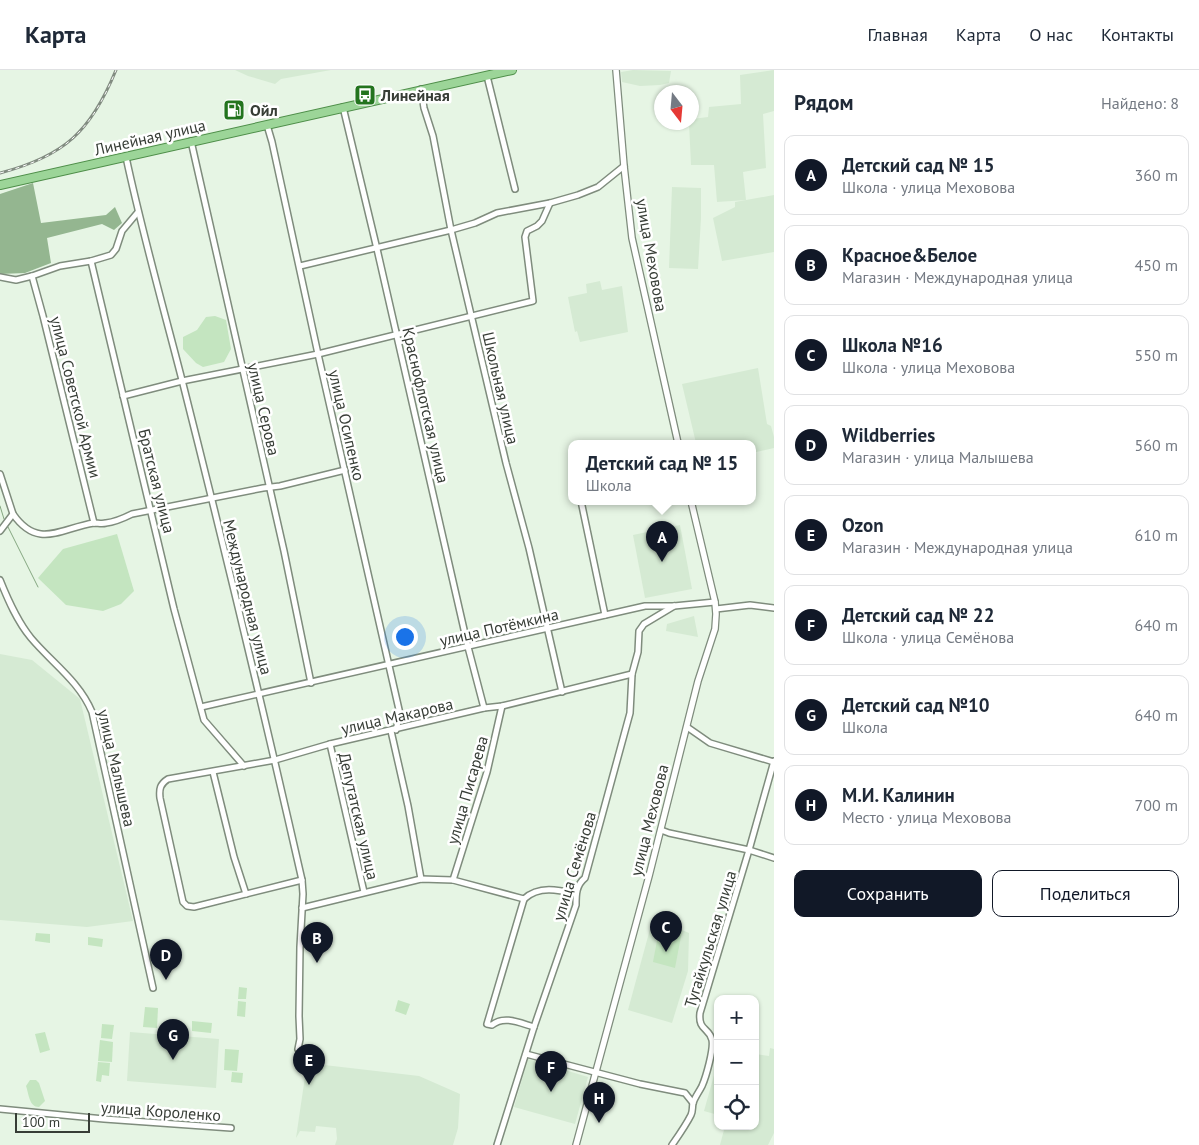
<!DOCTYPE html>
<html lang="ru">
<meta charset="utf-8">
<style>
:root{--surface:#fff;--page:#f6f6f7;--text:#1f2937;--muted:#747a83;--line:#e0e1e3;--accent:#111827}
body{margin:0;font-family:"PT Sans",sans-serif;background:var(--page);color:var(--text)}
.controls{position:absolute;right:15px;bottom:15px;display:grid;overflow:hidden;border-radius:10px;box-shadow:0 1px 4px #0004}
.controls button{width:45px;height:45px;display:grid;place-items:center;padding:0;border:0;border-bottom:1px solid var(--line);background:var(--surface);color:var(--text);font:25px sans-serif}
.compass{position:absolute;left:654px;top:15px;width:45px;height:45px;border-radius:50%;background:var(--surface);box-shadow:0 1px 4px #0004;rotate:164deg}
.scale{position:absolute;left:15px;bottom:12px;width:75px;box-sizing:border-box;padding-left:5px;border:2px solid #373d36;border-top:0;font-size:14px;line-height:18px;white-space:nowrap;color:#373d36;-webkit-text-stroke:4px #fff;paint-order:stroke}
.you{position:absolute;left:404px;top:566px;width:18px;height:18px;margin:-12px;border:4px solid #fff;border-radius:50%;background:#1a73e8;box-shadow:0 0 0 8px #1a73e833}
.badge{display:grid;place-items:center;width:32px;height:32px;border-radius:50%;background:var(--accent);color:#fff;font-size:16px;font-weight:700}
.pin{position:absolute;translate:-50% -41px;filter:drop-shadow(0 1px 2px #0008)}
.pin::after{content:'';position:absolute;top:26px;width:18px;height:15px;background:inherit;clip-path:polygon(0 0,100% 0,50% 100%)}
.popup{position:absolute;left:568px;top:370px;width:188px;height:65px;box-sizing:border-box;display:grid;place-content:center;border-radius:10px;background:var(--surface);filter:drop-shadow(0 1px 4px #0005);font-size:16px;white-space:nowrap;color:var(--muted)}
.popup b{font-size:19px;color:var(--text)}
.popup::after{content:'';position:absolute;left:50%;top:100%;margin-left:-10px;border:10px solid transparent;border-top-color:var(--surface)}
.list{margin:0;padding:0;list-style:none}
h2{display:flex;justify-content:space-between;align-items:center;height:65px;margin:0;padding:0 20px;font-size:21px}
h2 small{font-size:16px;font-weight:400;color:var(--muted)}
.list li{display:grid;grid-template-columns:32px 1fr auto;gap:15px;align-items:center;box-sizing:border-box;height:80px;margin:0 10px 10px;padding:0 10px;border:1px solid var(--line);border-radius:10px}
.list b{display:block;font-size:19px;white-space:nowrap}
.list p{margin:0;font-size:16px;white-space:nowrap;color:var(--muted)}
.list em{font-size:16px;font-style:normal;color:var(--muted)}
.actions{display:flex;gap:10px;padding:15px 20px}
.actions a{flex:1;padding:11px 0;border:1px solid var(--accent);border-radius:10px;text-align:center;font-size:18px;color:var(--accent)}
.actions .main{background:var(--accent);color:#fff}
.icon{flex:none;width:28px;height:28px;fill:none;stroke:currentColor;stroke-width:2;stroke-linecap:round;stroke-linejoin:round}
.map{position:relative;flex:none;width:774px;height:1075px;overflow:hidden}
header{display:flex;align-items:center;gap:30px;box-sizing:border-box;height:70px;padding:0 25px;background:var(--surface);border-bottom:1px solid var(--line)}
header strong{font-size:24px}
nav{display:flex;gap:28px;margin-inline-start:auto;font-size:18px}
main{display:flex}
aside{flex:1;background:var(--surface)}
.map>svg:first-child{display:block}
.built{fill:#d5ead3}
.green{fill:#c4e5c0}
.forest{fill:#94b690}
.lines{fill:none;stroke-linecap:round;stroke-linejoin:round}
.stream{stroke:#85a781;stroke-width:1}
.minor-casing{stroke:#7f8c7d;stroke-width:8}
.tertiary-casing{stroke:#7f8c7d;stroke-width:8}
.primary-casing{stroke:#4e8e49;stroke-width:10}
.minor{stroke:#fff;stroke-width:5}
.tertiary{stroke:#fff;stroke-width:5.5}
.primary{stroke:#9cd598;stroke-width:8}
.rail-casing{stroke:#828c81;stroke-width:3}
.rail{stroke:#fff;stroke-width:1;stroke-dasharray:4;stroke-linecap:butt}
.labels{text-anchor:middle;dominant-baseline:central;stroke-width:5;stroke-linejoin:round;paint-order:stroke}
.poi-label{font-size:16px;font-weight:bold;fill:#373d36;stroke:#fff;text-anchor:start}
.street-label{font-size:16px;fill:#373d36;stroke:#fff}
</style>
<header>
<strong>Карта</strong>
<nav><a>Главная</a><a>Карта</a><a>О нас</a><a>Контакты</a></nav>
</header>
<main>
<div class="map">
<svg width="774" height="1075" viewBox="0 0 774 1075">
<rect width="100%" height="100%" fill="#e6f5e4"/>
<!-- built -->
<g class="built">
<path d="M235,0H331L281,9L275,14L248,6Z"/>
<path d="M633,0L671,1L669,13L660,15L640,16L622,12L621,2Z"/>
<path d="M774,0V41L763,44L766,98L743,102L746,130L717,132L714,95H691L689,53L692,52V49L708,47L709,37L741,34L740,5Z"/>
<path d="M672,117L701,118V148L698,199L669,198Z"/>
<path d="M774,125V182L722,191L713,148L735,137V132Z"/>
<path d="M600,211L602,220L622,216L628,262L580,272L577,261L575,262L568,227L587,223L586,214Z"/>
<path d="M758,298L767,354L771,356L774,367V378L752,383V373H696L682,314Z"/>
<path d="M680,455L692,519L645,528L633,465Z"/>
<path d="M694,546L698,567L666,561L667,554Z"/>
<path d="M0,584L32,590L80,629L133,851L87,857L0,850Z"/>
<path d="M653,848L689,863L688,901L672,953L628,940Z"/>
<path d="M130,962L219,969L216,1018L127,1011Z"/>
<path d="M770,978L774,979V1063L768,1075H720L725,1056H755V984L769,986Z"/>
<path d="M528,989L588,1007L575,1054L514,1037Z"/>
<path d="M718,991V1045L704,1041Z"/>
<path d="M307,993L419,1006L460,1024L458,1058L453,1075H335L337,1069L336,1058L316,1056L315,1062L300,1061L296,1068Z"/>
</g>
<!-- green -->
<g class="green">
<path d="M215,246L226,250L231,279L224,292L203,297L196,293L183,279V267L197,260L206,247Z"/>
<path d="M117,464L134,521L121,534L103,541L66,535L38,508L63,479Z"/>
<path d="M660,855L682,861L675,898L653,892Z"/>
<path d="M36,863L50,864V873L35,871Z"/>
<path d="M88,867L103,869L102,877L88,875Z"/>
<path d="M239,917L247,918L246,929H238Z"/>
<path d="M398,930L410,934L406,945L395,941Z"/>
<path d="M238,931L246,932L245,947L237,946Z"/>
<path d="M145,937L158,938L157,958L143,957Z"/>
<path d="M192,951L212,953L211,963L192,961Z"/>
<path d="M102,954L114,955L112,969L101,968Z"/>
<path d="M45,962L50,980L40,983L35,964Z"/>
<path d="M100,970L113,972L112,992L98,991Z"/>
<path d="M225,979L239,980L237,1001L224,1000Z"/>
<path d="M98,992L110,993L109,1006L102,1005L101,1012L96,1011Z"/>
<path d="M232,1002L243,1003L242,1013L231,1012Z"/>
<path d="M30,1010H36L39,1013L45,1031L39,1037C29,1037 29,1024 26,1016Z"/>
</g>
<!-- forest -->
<path class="forest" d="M33,113L41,153L106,145L115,137L122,153L114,160L102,154L47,168L51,193L25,203L0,204V124Z"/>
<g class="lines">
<!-- stream -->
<g class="stream">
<path d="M0,436L4,449"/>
<path d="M8,457L38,517"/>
</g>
<!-- minor casing -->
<g class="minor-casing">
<g id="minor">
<path d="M487,6L515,119"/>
<path d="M421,19L424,38L433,66L451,160L506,393L529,478L562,622"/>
<path d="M343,37L377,179L468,577L484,638"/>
<path d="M267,55L272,72L318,284L400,644L396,660"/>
<path d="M191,71L284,481L311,613"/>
<path d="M126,87C142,162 163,236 182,310C224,476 264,643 302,810L303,824L300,877L299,946L300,969L298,979"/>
<path d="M91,191L174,539L204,650L244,696"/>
<path d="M300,196L451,160L475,153L497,143L550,133L578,125L598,117L624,96"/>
<path d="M32,206L43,246L94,453"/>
<path d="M0,207L16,210L32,206L60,196L91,191L111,185L116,179L122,161L138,142"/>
<path d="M123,326L182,311L318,284L533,231L525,167L527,161L537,156L542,151L550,133"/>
<path d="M0,404L13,444L0,461"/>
<path d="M581,431L605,545"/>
<path d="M13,444C38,480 61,458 94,453C98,453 102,454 106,453C116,452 124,448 132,444L263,418L280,416L345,400"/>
<path d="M0,510C8,530 17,551 31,568C52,593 79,611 92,642L153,918"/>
<path d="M716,539L750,535L774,538"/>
<path d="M201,637L645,536H674L715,532"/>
<path d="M687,657L710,673L774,692"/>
<path d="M391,661L408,736L421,809"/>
<path d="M330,674L364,822"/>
<path d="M213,702L234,787L246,824"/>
<path d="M661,760L669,763L749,780L774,788"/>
<path d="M302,810L194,837L187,836L183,832L160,728C159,719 160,714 168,709L275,690L330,674L484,638L502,636L632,604"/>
<path d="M453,810L487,702L502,636"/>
<path d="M524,829L487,954L492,955C504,945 520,953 534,957"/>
<path d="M524,829C539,815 559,820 576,824"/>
<path d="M302,838L421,809L453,810L524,829"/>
<path d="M526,984L640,1014L685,1023L693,1033"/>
<path d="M0,1039L104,1049L231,1058"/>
<path d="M497,1075L534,957L576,835C576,825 576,815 585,808L630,643L632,604L638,582L639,561L644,554L674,536"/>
<path d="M672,1075C679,1065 686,1055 691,1045C693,1041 692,1038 693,1033C695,1027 699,1022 702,1016C706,1007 714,979 712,970C709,957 698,961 700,943L749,780L774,691"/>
</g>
</g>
<!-- tertiary casing -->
<g class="tertiary-casing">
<g id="tertiary">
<path d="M616,0L624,96L632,168L678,373"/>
<path d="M576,1075L649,806L698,611L715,559L716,544L715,532L691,431"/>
</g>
</g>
<!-- primary casing -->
<g class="primary-casing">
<path id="primary" d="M0,115L512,0"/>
</g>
<!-- minor -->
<use href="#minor" class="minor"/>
<!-- tertiary -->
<use href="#tertiary" class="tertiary"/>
<!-- primary -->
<use href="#primary" class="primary"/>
<!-- rail casing -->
<g class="rail-casing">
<path id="rail" d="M0,103C65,86 91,61 116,0"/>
</g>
<!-- rail -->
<use href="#rail" class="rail"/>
</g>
<!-- icons -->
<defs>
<g id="bus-square" transform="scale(1.125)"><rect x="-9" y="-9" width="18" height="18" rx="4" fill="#23741e" stroke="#fff"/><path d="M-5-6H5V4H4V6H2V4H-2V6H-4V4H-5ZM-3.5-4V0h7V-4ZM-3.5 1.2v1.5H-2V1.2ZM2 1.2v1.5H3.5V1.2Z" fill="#fff"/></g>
<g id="fuel-square" transform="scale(1.125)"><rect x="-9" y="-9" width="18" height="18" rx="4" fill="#23741e" stroke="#fff"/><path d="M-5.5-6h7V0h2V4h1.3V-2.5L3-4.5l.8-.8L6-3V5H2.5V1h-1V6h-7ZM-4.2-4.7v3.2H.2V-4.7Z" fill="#fff"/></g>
</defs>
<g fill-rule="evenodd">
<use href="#bus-square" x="365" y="25"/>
<use href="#fuel-square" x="234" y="40"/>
</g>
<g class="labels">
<!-- poi labels -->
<g class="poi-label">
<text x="381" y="25">Линейная</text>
<text x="250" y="40">Ойл</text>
</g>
<!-- street labels -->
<g class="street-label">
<text transform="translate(150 67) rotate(-13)">Линейная улица</text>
<text transform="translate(652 185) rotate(80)">улица Меховова</text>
<text transform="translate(501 318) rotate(77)">Школьная улица</text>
<text transform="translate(76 327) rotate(76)">улица Советской Армии</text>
<text transform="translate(426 335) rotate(77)">Краснофлотская улица</text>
<text transform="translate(264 339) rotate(77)">улица Серова</text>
<text transform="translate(347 355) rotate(77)">улица Осипенко</text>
<text transform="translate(157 411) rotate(76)">Братская улица</text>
<text transform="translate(248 527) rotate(76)">Международная улица</text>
<text transform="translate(499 557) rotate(-13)">улица Потёмкина</text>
<text transform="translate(397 646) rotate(-13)">улица Макарова</text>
<text transform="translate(117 698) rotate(77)">улица Малышева</text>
<text transform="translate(467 720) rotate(-74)">улица Писарева</text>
<text transform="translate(359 746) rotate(77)">Депутатская улица</text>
<text transform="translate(649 750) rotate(-76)">улица Меховова</text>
<text transform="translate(574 796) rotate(-73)">улица Семёнова</text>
<text transform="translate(710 869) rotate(-73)">Тугайкульская улица</text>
<text transform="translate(161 1041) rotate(4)">улица Короленко</text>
</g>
</g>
</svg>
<div class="controls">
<button>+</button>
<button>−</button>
<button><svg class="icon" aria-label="locate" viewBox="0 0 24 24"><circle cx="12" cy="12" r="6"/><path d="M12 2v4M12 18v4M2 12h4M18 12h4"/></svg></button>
</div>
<svg class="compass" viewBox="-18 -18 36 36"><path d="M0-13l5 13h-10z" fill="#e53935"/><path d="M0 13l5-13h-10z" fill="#747a83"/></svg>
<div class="scale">100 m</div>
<div class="you"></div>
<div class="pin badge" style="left:662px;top:492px">A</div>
<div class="popup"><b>Детский сад № 15</b>Школа</div>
<div class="pin badge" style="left:317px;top:893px">B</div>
<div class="pin badge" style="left:666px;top:882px">C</div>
<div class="pin badge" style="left:166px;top:910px">D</div>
<div class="pin badge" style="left:309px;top:1015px">E</div>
<div class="pin badge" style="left:551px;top:1022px">F</div>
<div class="pin badge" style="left:173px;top:990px">G</div>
<div class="pin badge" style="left:599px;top:1053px">H</div>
</div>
<aside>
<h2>Рядом<small>Найдено: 8</small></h2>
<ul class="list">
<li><span class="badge">A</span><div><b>Детский сад № 15</b><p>Школа · улица Меховова</p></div><em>360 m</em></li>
<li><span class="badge">B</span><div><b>Красное&amp;Белое</b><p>Магазин · Международная улица</p></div><em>450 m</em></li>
<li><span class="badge">C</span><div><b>Школа №16</b><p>Школа · улица Меховова</p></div><em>550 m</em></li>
<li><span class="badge">D</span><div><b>Wildberries</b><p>Магазин · улица Малышева</p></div><em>560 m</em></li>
<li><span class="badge">E</span><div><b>Ozon</b><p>Магазин · Международная улица</p></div><em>610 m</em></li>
<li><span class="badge">F</span><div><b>Детский сад № 22</b><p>Школа · улица Семёнова</p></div><em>640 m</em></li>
<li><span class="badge">G</span><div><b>Детский сад №10</b><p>Школа</p></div><em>640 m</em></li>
<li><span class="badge">H</span><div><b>М.И. Калинин</b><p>Место · улица Меховова</p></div><em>700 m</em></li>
</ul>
<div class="actions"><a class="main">Сохранить</a><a>Поделиться</a></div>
</aside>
</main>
